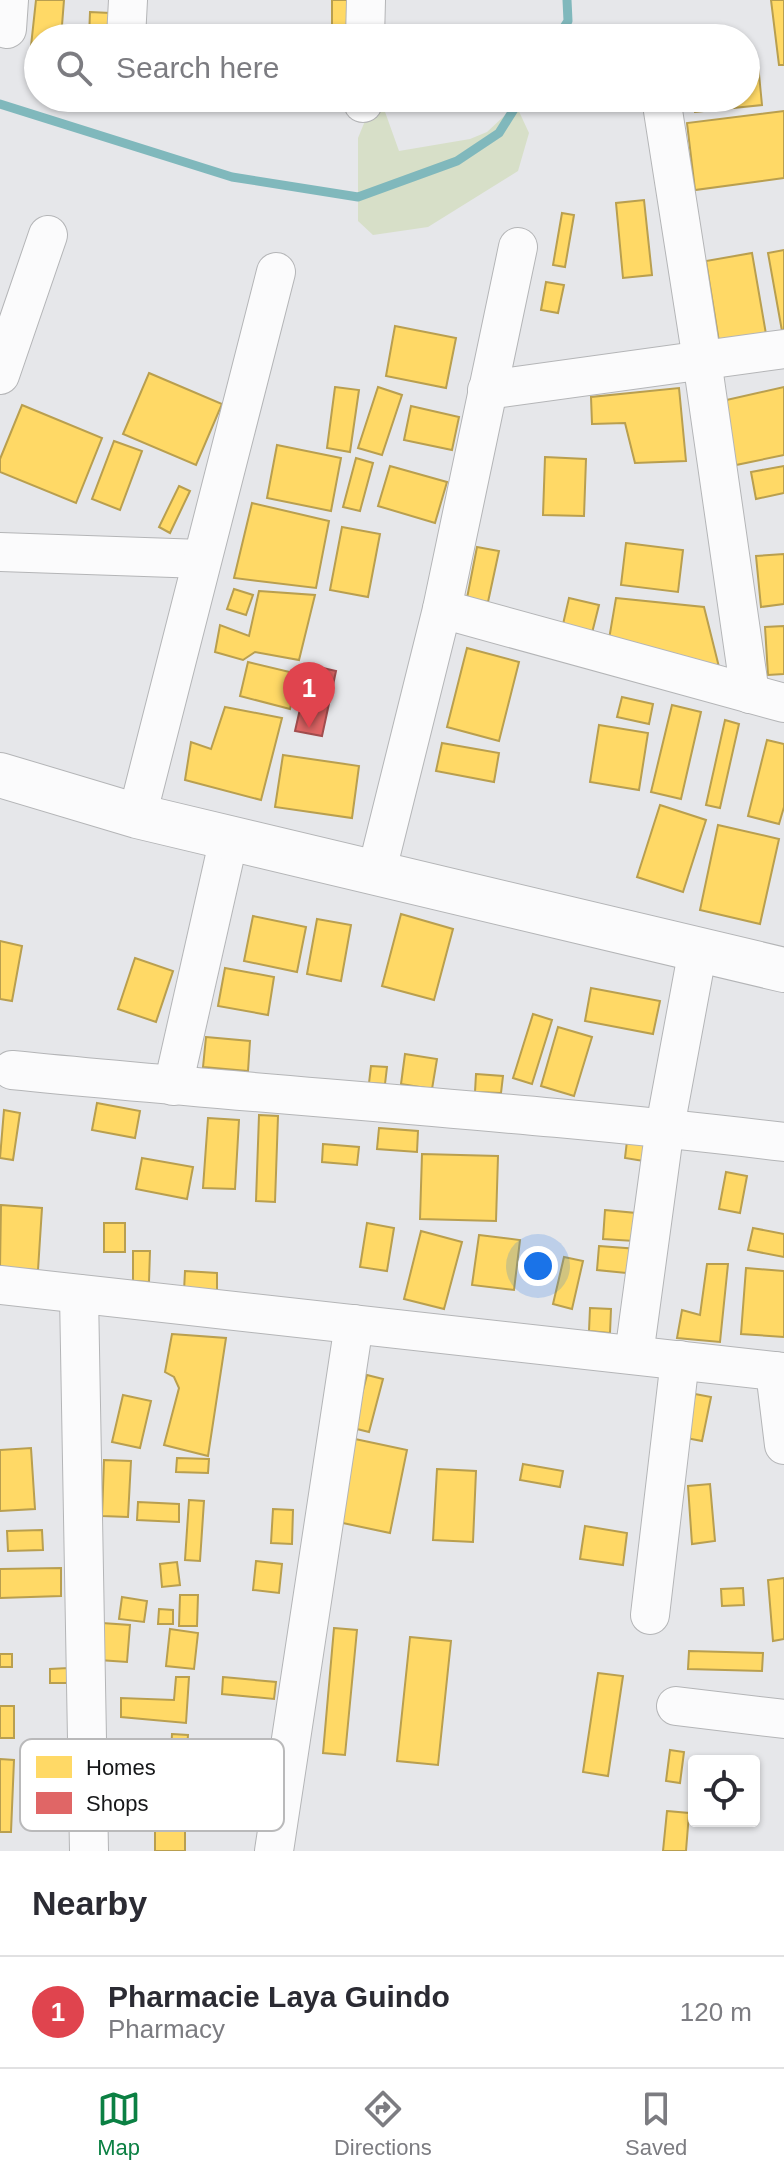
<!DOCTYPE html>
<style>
:root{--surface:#fff;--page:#f7f7f7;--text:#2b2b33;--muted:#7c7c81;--line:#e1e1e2;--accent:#0b8043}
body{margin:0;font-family:Helvetica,sans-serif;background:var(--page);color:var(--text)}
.controls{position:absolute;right:24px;bottom:24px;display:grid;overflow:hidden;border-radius:8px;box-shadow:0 2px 6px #0004}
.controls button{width:72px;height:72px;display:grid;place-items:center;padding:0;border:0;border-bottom:2px solid var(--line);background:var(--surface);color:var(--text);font:40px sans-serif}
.you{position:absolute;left:538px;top:1266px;width:28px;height:28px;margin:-20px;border:6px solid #fff;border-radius:50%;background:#1a73e8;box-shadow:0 0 0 12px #1a73e833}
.badge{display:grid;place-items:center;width:52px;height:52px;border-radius:50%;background:var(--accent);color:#fff;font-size:26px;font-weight:700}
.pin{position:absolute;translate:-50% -66px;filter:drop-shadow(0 2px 4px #0008)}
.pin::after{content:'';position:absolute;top:42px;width:28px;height:24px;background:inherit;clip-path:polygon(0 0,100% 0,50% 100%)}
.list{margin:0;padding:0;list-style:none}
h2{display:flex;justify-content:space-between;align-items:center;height:104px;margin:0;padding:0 32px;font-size:34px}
h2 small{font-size:26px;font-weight:400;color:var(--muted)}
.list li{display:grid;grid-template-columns:52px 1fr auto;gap:24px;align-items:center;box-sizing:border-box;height:112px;padding:0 32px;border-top:2px solid var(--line)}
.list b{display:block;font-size:30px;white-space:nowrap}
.list p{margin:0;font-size:26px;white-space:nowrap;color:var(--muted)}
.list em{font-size:26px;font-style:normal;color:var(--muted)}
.icon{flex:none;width:44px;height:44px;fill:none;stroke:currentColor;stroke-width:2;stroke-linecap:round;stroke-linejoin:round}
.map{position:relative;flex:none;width:784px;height:1851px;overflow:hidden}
.search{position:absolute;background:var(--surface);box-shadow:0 2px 6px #0004;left:24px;right:24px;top:24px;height:88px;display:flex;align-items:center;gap:20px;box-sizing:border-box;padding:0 28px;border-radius:44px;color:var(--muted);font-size:30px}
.sheet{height:216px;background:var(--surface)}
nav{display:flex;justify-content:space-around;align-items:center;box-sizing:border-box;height:112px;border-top:2px solid var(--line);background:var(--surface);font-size:22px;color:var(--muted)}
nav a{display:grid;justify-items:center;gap:4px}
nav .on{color:var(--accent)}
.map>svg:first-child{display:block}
.green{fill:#d7dfc8}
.homes{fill:#ffd966;stroke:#b99f4f;stroke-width:2}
.shops{fill:#e06666;stroke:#a34e4f;stroke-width:2}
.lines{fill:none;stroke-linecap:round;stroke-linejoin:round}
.stream{stroke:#80b8bc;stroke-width:9}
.minor-casing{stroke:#b4b5b7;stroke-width:40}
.major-casing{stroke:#b4b5b7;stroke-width:46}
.minor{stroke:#fbfbfc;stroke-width:38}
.major{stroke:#fbfbfc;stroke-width:44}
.key{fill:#fff;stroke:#b9b9ba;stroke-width:2}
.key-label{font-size:22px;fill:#161719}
</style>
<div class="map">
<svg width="784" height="1851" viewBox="0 0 784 1851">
<rect width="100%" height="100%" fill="#e6e7ea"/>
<!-- green -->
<path class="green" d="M516,105L529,133L518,171L428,227L373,235L358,221V138L367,116L384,109L399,151L470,139L487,132Z"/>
<!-- homes -->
<g class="homes">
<path d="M36,0H64L61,38H38V47L31,46Z"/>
<path d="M332,0H347V27L332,28Z"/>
<path d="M771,0H784V65H779Z"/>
<path d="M90,12L110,13L109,38H89Z"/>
<path d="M758,64L762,105L695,112L693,98H746V66Z"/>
<path d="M784,111V178L695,190L687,123Z"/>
<path d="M644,200L652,275L623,278L616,203Z"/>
<path d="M562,213L574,215L565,267L553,265Z"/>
<path d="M784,250V330L782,331L768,253Z"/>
<path d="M752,253L766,334L719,342L706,261Z"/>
<path d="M546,282L564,285L558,313L541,310Z"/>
<path d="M395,326L456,338L446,388L386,376Z"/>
<path d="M149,373L222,404L196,465L123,434Z"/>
<path d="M335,387L359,390L350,452L327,448Z"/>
<path d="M378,387L402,395L382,455L358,448Z"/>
<path d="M784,387V455L736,465L722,401Z"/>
<path d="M679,388L686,461L635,463L625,423L592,424L591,397Z"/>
<path d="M22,405L102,438L76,503L0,472V459Z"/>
<path d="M411,406L459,417L452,450L404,440Z"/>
<path d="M114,441L142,451L120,510L92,499Z"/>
<path d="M277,445L341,458L331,511L267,498Z"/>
<path d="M545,457L586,459L584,516L543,515Z"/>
<path d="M356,458L373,463L360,511L343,507Z"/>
<path d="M390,466L447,482L435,523L378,506Z"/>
<path d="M784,466V493L756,499L751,472Z"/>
<path d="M179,486L190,491L170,533L159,527Z"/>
<path d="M252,503L329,521L316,588L234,578Z"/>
<path d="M342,527L380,534L368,597L330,590Z"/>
<path d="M626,543L683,550L678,592L621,585Z"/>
<path d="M477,547L499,551L488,602L467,598Z"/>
<path d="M784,554V604L761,607L756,556Z"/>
<path d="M234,589L253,595L246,615L227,609Z"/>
<path d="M259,591L315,595L299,660L255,652L243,660L215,652L220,625L249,636Z"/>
<path d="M569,598L599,605L590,641L561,633Z"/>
<path d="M616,598L704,607L722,679L608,645Z"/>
<path d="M784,626V674L768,675L765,627Z"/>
<path d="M467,648L519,662L499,741L447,727Z"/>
<path d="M248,662L298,674L290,709L240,696Z"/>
<path d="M622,697L653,704L649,724L617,717Z"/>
<path d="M672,705L701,712L681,799L651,792Z"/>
<path d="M225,707L282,718L261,800L185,780L191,742L211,749Z"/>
<path d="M725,720L739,724L720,808L706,805Z"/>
<path d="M599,725L648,733L639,790L590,782Z"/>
<path d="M767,740L784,744V807L779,824L748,816Z"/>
<path d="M442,743L499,753L494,782L436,771Z"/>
<path d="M283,755L359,766L352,818L275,807Z"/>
<path d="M660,805L706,820L683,892L637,877Z"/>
<path d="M718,825L779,839L760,924L700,910Z"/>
<path d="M401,914L453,929L434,1000L382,986Z"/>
<path d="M253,916L306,927L297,972L244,961Z"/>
<path d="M317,919L351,925L341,981L307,974Z"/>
<path d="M0,941L22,946L12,1001L0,999Z"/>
<path d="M135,958L173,971L156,1022L118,1009Z"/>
<path d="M225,968L274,977L268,1015L218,1006Z"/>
<path d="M591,988L660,1001L653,1034L585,1021Z"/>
<path d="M533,1014L552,1020L532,1084L513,1078Z"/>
<path d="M558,1027L592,1037L574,1096L541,1086Z"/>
<path d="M206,1037L250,1041L248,1071L203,1067Z"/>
<path d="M405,1054L437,1059L432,1089L401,1084Z"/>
<path d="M371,1066L387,1067L385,1084L369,1083Z"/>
<path d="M476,1074L503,1076L501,1093L475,1092Z"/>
<path d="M97,1103L140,1111L135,1138L92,1130Z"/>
<path d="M4,1110L20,1113L13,1160L0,1158Z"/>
<path d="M259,1115L278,1116L275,1202L256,1201Z"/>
<path d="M208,1118L239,1120L235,1189L203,1188Z"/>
<path d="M379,1128L418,1131L417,1152L377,1149Z"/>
<path d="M627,1141L652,1145L650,1162L625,1158Z"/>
<path d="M323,1144L359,1147L357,1165L322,1162Z"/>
<path d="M422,1154L498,1156L496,1221L420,1219Z"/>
<path d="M142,1158L193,1167L187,1199L136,1189Z"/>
<path d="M726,1172L747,1176L740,1213L719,1209Z"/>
<path d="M1,1205L42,1208L38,1270L0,1268Z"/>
<path d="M605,1210L636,1213L634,1241L603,1239Z"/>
<rect x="104" y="1223" width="21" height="29"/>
<path d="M367,1223L394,1228L387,1271L360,1267Z"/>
<path d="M753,1228L784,1234V1257L748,1250Z"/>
<path d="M421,1231L462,1242L444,1309L404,1299Z"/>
<path d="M479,1235L520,1240L514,1290L472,1285Z"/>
<path d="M599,1246L638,1249L636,1274L597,1270Z"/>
<path d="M133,1251H150L149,1282L133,1281Z"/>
<path d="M564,1257L583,1261L572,1309L553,1304Z"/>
<path d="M707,1264H728L720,1342L677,1338L682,1310L700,1315Z"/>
<path d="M746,1268L784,1271V1337L741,1334Z"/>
<path d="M185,1271L217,1273V1293L184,1291Z"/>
<path d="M590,1308L611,1309L610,1333L589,1331Z"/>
<path d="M172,1334L226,1338L208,1456L164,1445L179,1388L174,1377L165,1372Z"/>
<path d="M367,1375L383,1379L369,1432L353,1428Z"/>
<path d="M695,1394L711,1397L702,1441L686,1438Z"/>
<path d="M123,1395L151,1401L140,1448L112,1442Z"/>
<path d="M355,1439L407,1450L390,1533L338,1522Z"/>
<path d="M31,1448L35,1509L0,1511V1450Z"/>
<path d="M177,1458L209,1459L208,1473L176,1472Z"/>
<path d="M104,1460L131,1461L128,1517L102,1516Z"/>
<path d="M523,1464L563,1471L560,1487L520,1480Z"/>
<path d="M437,1469L476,1471L473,1542L433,1540Z"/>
<path d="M710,1484L715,1541L692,1544L688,1486Z"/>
<path d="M189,1500L204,1501L200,1561L185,1560Z"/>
<path d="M138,1502L179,1504V1522L137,1520Z"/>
<path d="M273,1509L293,1510L292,1544L271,1543Z"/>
<path d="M585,1526L627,1533L623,1565L580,1559Z"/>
<path d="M42,1530L43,1550L8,1551L7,1531Z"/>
<path d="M256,1561L282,1564L279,1593L253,1590Z"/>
<path d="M177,1562L180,1585L162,1587L160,1564Z"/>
<path d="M61,1568V1596L0,1598V1569Z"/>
<path d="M784,1578V1639L773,1641L768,1580Z"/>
<path d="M743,1588L744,1605L722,1606L721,1589Z"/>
<path d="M180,1595H198L197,1626H179Z"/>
<path d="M122,1597L147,1601L144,1622L119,1619Z"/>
<path d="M159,1609L173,1610V1624H158Z"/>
<path d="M102,1623L130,1625L127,1662L99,1660Z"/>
<path d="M334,1628L357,1630L345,1755L323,1753Z"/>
<path d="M170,1629L198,1633L194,1669L166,1666Z"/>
<path d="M410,1637L451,1641L438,1765L397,1761Z"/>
<path d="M689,1651L763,1653L762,1671L688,1669Z"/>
<rect x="0" y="1654" width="12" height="13"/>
<path d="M68,1668V1683H50V1669Z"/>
<path d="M598,1673L623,1676L608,1776L583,1772Z"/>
<path d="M176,1677H189L186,1723L121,1717V1698L174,1700Z"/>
<path d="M223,1677L276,1682L274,1699L222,1694Z"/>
<rect x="0" y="1706" width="14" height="32"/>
<path d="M172,1734L188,1735L184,1794L169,1793Z"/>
<path d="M670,1750L684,1752L680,1783L666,1781Z"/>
<path d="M0,1759L14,1760L11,1832H0Z"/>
<path d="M155,1797L185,1798V1851H155Z"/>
<path d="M667,1811L689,1813L686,1851H663Z"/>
</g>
<!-- shops -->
<path class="shops" d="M310,665L336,671L322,736L295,731Z"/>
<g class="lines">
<!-- stream -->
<g class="stream">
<path d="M557,38L568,21L567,0"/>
<path d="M0,104L232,177L358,197L457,161L499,133L521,98"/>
</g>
<!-- minor casing -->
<g class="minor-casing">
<g id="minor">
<path d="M7,29L9,0"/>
<path d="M126,38L128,0"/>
<path d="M365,38L366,0"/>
<path d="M661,98L702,360L750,694"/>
<path d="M363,103V98"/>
<path d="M0,375L48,235"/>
<path d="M487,390L784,349"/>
<path d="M0,552L202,559"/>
<path d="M442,609L784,703"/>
<path d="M137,816L276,272"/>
<path d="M376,874L442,609L518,247"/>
<path d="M12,1070C269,1096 528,1111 784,1142"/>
<path d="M173,1086L229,838"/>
<path d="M0,1285L784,1372"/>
<path d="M79,1294L89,1851"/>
<path d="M634,1355L665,1127L698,949"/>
<path d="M775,1371L784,1445"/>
<path d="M650,1615L680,1360"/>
<path d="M676,1706L784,1719"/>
<path d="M274,1851L354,1324"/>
</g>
</g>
<!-- major casing -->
<g class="major-casing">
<path id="major" d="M0,775L137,816L784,970"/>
</g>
<!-- minor -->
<use href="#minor" class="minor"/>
<!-- major -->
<use href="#major" class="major"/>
</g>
<!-- legend -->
<rect x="20" y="1739" width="264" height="92" rx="12" class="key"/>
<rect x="36" y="1756" width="36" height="22" fill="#ffd966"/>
<rect x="36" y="1792" width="36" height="22" fill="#e06666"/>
<g class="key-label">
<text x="86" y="1775">Homes</text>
<text x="86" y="1811">Shops</text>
</g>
</svg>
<div class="controls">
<button><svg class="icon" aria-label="locate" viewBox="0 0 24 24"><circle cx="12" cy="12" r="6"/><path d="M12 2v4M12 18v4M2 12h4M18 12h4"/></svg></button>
</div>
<div class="you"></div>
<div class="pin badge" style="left:309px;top:728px;background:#e0444e">1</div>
<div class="search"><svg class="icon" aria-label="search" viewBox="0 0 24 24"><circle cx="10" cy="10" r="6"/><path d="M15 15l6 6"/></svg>Search here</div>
</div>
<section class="sheet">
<h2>Nearby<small></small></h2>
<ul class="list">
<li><span class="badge" style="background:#e0444e">1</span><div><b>Pharmacie Laya Guindo</b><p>Pharmacy</p></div><em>120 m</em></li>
</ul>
</section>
<nav>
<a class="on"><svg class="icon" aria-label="map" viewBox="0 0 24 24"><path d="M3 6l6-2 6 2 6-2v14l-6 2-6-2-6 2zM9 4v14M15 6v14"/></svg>Map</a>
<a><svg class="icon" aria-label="directions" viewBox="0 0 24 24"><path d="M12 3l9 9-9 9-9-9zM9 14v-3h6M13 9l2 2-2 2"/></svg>Directions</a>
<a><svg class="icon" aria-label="saved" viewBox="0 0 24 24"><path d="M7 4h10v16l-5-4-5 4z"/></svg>Saved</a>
</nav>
